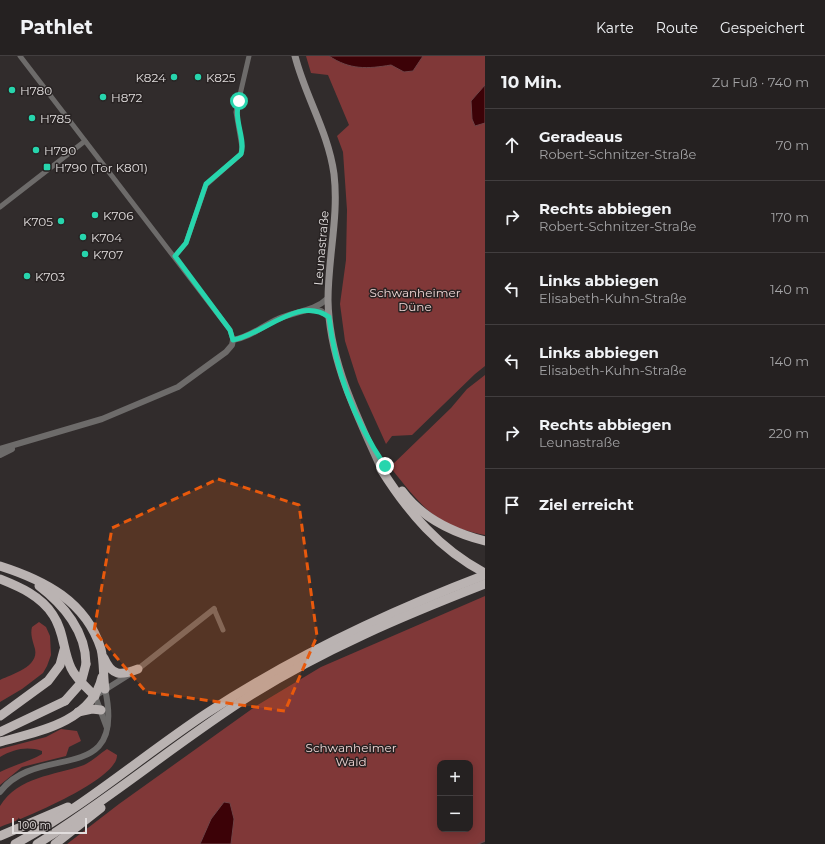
<!DOCTYPE html>
<html lang="de">
<meta charset="utf-8">
<style>
:root{--surface:#252121;--page:#2d292a;--text:#f1f3f6;--muted:#a3a3a5;--line:#423e3f}
body{margin:0;font-family:Montserrat,sans-serif;background:var(--page);color:var(--text)}
.controls{position:absolute;right:12px;bottom:12px;display:grid;overflow:hidden;border-radius:8px;box-shadow:0 2px 10px #0003}
.controls button{width:36px;height:36px;display:grid;place-items:center;padding:0;border:0;border-bottom:1px solid var(--line);background:var(--surface);color:var(--text);font:20px sans-serif}
.scale{position:absolute;left:12px;bottom:10px;width:75px;box-sizing:border-box;padding-left:4px;border:2px solid #e1dddd;border-top:0;font-size:11px;line-height:14px;white-space:nowrap;color:#e1dddd;-webkit-text-stroke:3px #272222;paint-order:stroke}
.stop{position:absolute;width:12px;height:12px;margin:-9px;border:3px solid #27d5ad;border-radius:50%;background:#fff}
.stop.end{background:#27d5ad;border-color:#fff;box-shadow:0 1px 4px #0008}
.list{margin:0;padding:0;list-style:none}
h2{display:flex;justify-content:space-between;align-items:center;height:52px;margin:0;padding:0 16px;font-size:17px}
h2 small{font-size:13px;font-weight:400;color:var(--muted)}
.list li{display:grid;grid-template-columns:26px 1fr auto;gap:12px;align-items:center;box-sizing:border-box;height:72px;padding:0 16px;border-top:1px solid var(--line)}
.list b{display:block;font-size:15px;white-space:nowrap}
.list p{margin:0;font-size:13px;white-space:nowrap;color:var(--muted)}
.list em{font-size:13px;font-style:normal;color:var(--muted)}
.icon{flex:none;width:22px;height:22px;fill:none;stroke:currentColor;stroke-width:2;stroke-linecap:round;stroke-linejoin:round}
.map{position:relative;flex:none;width:485px;height:788px;overflow:hidden}
header{display:flex;align-items:center;gap:24px;box-sizing:border-box;height:56px;padding:0 20px;background:var(--surface);border-bottom:1px solid var(--line)}
header strong{font-size:19px}
nav{display:flex;gap:22px;margin-inline-start:auto;font-size:14px}
main{display:flex}
aside{flex:1;background:var(--surface)}
.map>svg:first-child{display:block}
.green{fill:#803838;fill-rule:evenodd}
.water{fill:#3c0207;stroke:#6e4447}
.lines{fill:none;stroke-linecap:round;stroke-linejoin:round}
.stream{stroke:#6e4447;stroke-width:1.5}
.minor{stroke:#6d6b6a;stroke-width:5}
.tertiary{stroke:#6d6b6a;stroke-width:6}
.secondary{stroke:#918d8c;stroke-width:7}
.trunk{stroke:#bab3b2;stroke-width:9}
.trunk-bridge{stroke:#bab3b2;stroke-width:9}
.route{stroke:#27d5ad;stroke-width:5}
.marked{fill:#e8590c;fill-opacity:0.2;stroke:#e8590c;stroke-width:3;stroke-dasharray:8 5;stroke-linejoin:round}
.poi-dot{fill:#27d5ad;stroke:#272222;stroke-width:1.5}
.labels{text-anchor:middle;dominant-baseline:central;stroke-width:3;stroke-linejoin:round;paint-order:stroke}
.poi-label{font-size:12px;fill:#e1dddd;stroke:#272222;text-anchor:start}
.street-label{font-size:12px;fill:#e1dddd;stroke:#272222}
.park-label{font-size:12px;fill:#eed5d4;stroke:#272222}
</style>
<header>
<strong>Pathlet</strong>
<nav><a>Karte</a><a>Route</a><a>Gespeichert</a></nav>
</header>
<main>
<div class="map">
<svg width="485" height="788" viewBox="0 0 485 788">
<rect width="100%" height="100%" fill="#312c2c"/>
<!-- green -->
<g class="green">
<path d="M306,0H485V310L475,318L412,379L392,380L386,388L358,326L345,285L340,248L346,204L347,154L343,96L337,80L349,69L328,19L311,17Z"/>
<path d="M485,319V479C433,469 422,450 390,411L451,352L467,333Z"/>
<path d="M485,540V785L479,788H231V783L201,785L200,788H67L119,748L256,650L321,611ZM440,707H470V773H440Z"/>
<path d="M39,566L46,571L50,580L51,599L47,610L43,617L22,633L0,646V624C12,618 39,611 35,593C33,586 30,578 32,571Z"/>
<path d="M61,673L77,675L81,685L69,691L66,700L22,711L0,729V716C13,709 29,706 42,698V695C27,690 14,693 0,701V693L46,681Z"/>
<path d="M107,693L117,699C118,724 22,763 0,771V750C19,720 53,720 84,709C93,705 99,698 107,693Z"/>
</g>
<!-- water -->
<g class="water">
<path d="M329,0H423L413,15L404,16L391,9C367,13 350,14 329,0Z"/>
<path d="M485,29V67L475,70L472,63L471,45Z"/>
<path d="M224,746L230,747L234,763L231,788H200L211,763Z"/>
</g>
<g class="lines">
<!-- stream -->
<path class="stream" d="M478,788L485,785"/>
<!-- minor -->
<g class="minor">
<path d="M20,0L230,274L233,284"/>
<path d="M0,151L85,85"/>
<path d="M175,200L186,187L206,129L241,98L242,91L236,56L249,0"/>
<path d="M214,553L223,574"/>
</g>
<!-- tertiary -->
<g class="tertiary">
<path d="M311,254L321,255L329,261"/>
<path d="M0,393L102,363L178,331L226,296L232,289L233,284C251,281 262,270 278,263C295,255 314,256 328,242"/>
<path d="M0,399L12,393"/>
<path d="M107,672L95,640L138,613L214,553"/>
<path d="M0,736C38,685 127,733 105,633"/>
</g>
<!-- secondary -->
<path class="secondary" d="M295,0C305,40 328,75 334,118C339,160 328,201 328,244C329,305 357,359 381,413"/>
<!-- trunk -->
<g class="trunk">
<path d="M381,413C408,456 439,493 485,517"/>
<path d="M402,435C422,462 454,477 485,485"/>
<path d="M0,510C44,524 86,545 101,593C104,605 103,620 105,633"/>
<path d="M0,523C20,531 41,540 53,559C64,575 63,595 71,612C76,623 87,632 95,640"/>
<path d="M39,530C64,549 86,576 86,608"/>
<path d="M104,602C112,620 120,620 138,613"/>
<path d="M78,656L92,653L101,654"/>
<path d="M0,660L48,625L60,609L64,594"/>
<path d="M0,676L65,645"/>
<path d="M0,686C37,676 92,666 102,621"/>
<path d="M0,780L68,751"/>
<path d="M15,788C84,751 142,700 207,657C294,600 388,556 485,519"/>
<path d="M37,788C110,743 176,687 248,641C322,594 403,560 485,528"/>
<path d="M55,788L101,752"/>
</g>
<!-- trunk-bridge -->
<path class="trunk-bridge" d="M65,645L81,627L86,608"/>
</g>
<g class="lines">
<!-- route -->
<path class="route" d="M239,45C233,64 246,83 241,98L206,128L186,187L175,200L230,274L233,284C263,279 299,239 329,261C335,314 355,365 385,410"/>
</g>
<!-- marked area -->
<path class="marked" d="M218,423L299,449L317,580L285,655L146,636L94,575L112,472Z"/>
<!-- markers -->
<g class="poi-dot">
<circle cx="174" cy="21" r="4"/>
<circle cx="198" cy="21" r="4"/>
<circle cx="12" cy="34" r="4"/>
<circle cx="103" cy="41" r="4"/>
<circle cx="32" cy="62" r="4"/>
<circle cx="36" cy="94" r="4"/>
<rect x="43" y="107" width="8" height="8" rx="2"/>
<circle cx="95" cy="159" r="4"/>
<circle cx="61" cy="165" r="4"/>
<circle cx="83" cy="181" r="4"/>
<circle cx="85" cy="198" r="4"/>
<circle cx="27" cy="220" r="4"/>
</g>
<g class="labels">
<!-- poi labels -->
<g class="poi-label">
<text x="166" y="21" text-anchor="end">K824</text>
<text x="206" y="21">K825</text>
<text x="20" y="34">H780</text>
<text x="111" y="41">H872</text>
<text x="40" y="62">H785</text>
<text x="44" y="94">H790</text>
<text x="55" y="111">H790 (Tor K801)</text>
<text x="103" y="159">K706</text>
<text x="53" y="165" text-anchor="end">K705</text>
<text x="91" y="181">K704</text>
<text x="93" y="198">K707</text>
<text x="35" y="220">K703</text>
</g>
<!-- street labels -->
<g class="street-label">
<text transform="translate(321 192) rotate(-85)">Leunastraße</text>
</g>
<!-- park labels -->
<g class="park-label">
<text x="415" y="236">Schwanheimer<tspan x="415" dy="14">Düne</tspan></text>
<text x="351" y="691">Schwanheimer<tspan x="351" dy="14">Wald</tspan></text>
</g>
</g>
</svg>
<div class="controls">
<button>+</button>
<button>−</button>
</div>
<div class="scale">100 m</div>
<div class="stop" style="left:239px;top:45px"></div>
<div class="stop end" style="left:385px;top:410px"></div>
</div>
<aside>
<h2>10 Min.<small>Zu Fuß · 740 m</small></h2>
<ul class="list">
<li><svg class="icon" aria-label="ahead" viewBox="0 0 24 24"><path d="M12 20V5M6 11l6-6 6 6"/></svg><div><b>Geradeaus</b><p>Robert-Schnitzer-Straße</p></div><em>70 m</em></li>
<li><svg class="icon" aria-label="right" viewBox="0 0 24 24"><path d="M7 20v-9h11M14 6l5 5-5 5"/></svg><div><b>Rechts abbiegen</b><p>Robert-Schnitzer-Straße</p></div><em>170 m</em></li>
<li><svg class="icon" aria-label="left" viewBox="0 0 24 24"><path d="M17 20v-9H6M10 6l-5 5 5 5"/></svg><div><b>Links abbiegen</b><p>Elisabeth-Kuhn-Straße</p></div><em>140 m</em></li>
<li><svg class="icon" aria-label="left" viewBox="0 0 24 24"><path d="M17 20v-9H6M10 6l-5 5 5 5"/></svg><div><b>Links abbiegen</b><p>Elisabeth-Kuhn-Straße</p></div><em>140 m</em></li>
<li><svg class="icon" aria-label="right" viewBox="0 0 24 24"><path d="M7 20v-9h11M14 6l5 5-5 5"/></svg><div><b>Rechts abbiegen</b><p>Leunastraße</p></div><em>220 m</em></li>
<li><svg class="icon" aria-label="arrive" viewBox="0 0 24 24"><path d="M6 21V4h12l-3 4 3 4H6"/></svg><div><b>Ziel erreicht</b></div></li>
</ul>
</aside>
</main>
